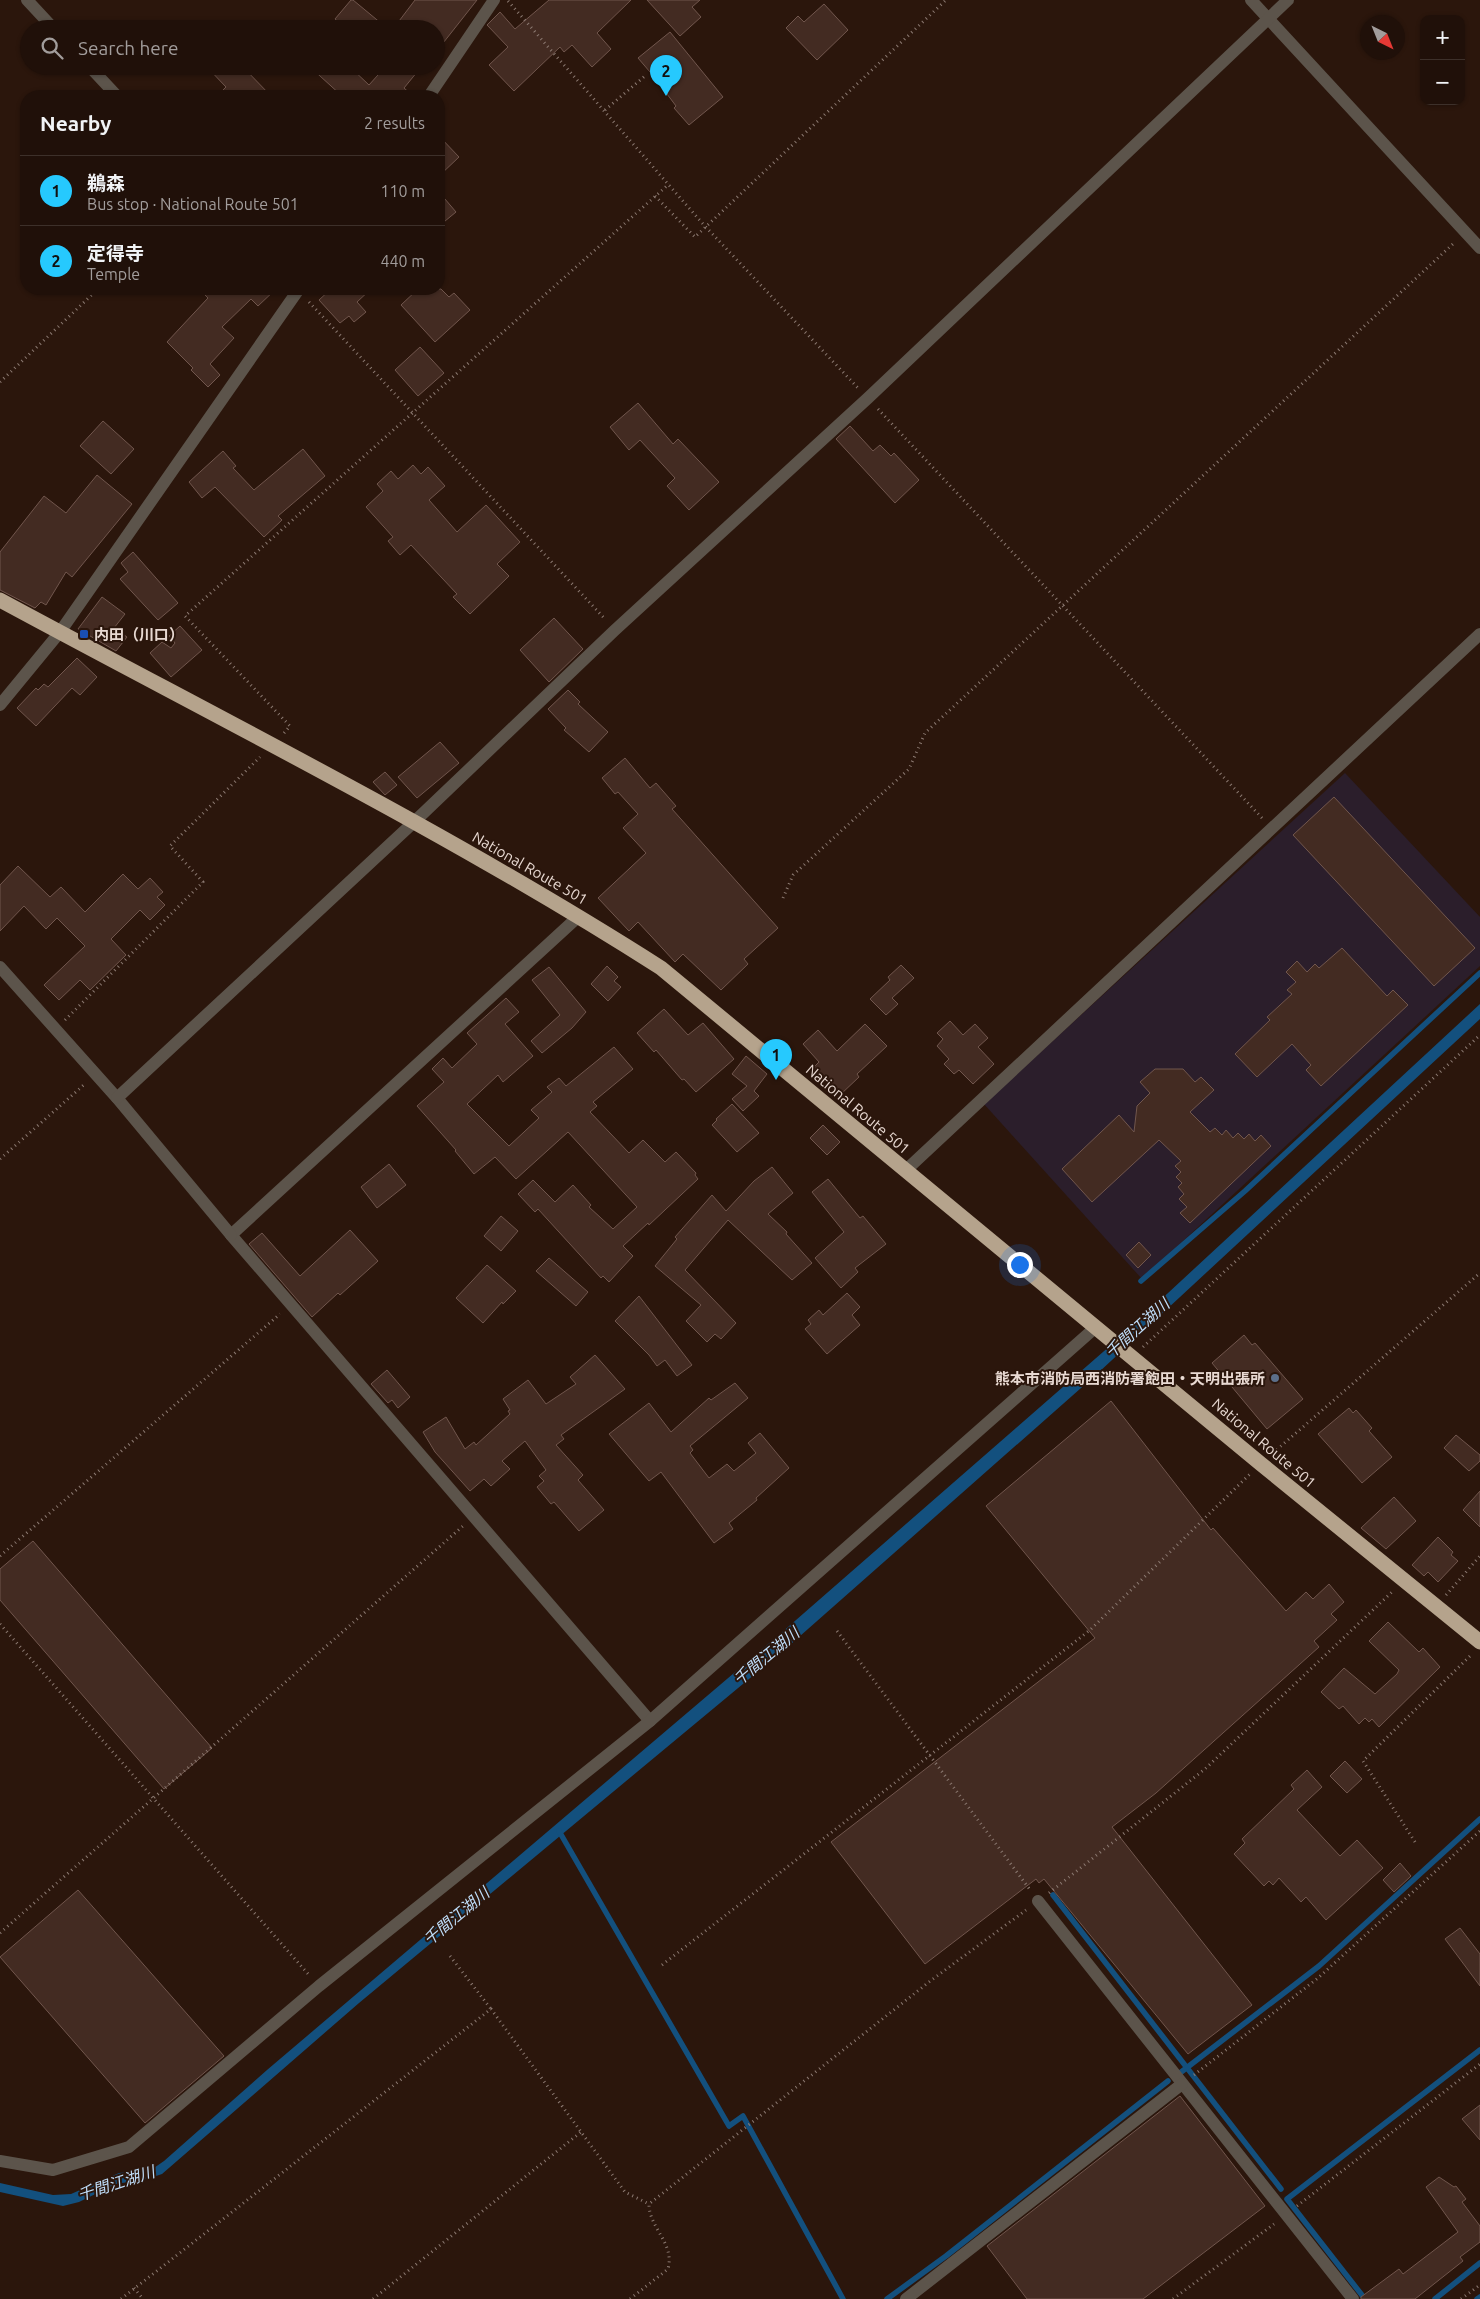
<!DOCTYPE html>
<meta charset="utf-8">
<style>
:root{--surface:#201009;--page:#281912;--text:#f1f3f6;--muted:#a29d9c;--line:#3d302a;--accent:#26c9fe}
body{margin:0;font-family:Ubuntu,"Noto Sans JP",sans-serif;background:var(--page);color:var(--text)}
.controls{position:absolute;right:15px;top:15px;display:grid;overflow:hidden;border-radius:10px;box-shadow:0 1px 4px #0004}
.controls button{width:45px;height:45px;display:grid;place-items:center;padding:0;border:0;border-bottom:1px solid var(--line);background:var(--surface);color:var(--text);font:25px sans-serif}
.compass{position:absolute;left:1360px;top:15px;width:45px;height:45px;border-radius:50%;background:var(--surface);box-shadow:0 1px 4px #0004;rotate:137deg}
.you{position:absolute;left:1019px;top:1264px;width:18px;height:18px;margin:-12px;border:4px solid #fff;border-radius:50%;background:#1a73e8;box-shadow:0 0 0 8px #1a73e833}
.badge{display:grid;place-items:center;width:32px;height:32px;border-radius:50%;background:var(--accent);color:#111;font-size:16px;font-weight:700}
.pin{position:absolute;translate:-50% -41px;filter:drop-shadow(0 1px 2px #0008)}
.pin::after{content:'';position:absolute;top:26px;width:18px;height:15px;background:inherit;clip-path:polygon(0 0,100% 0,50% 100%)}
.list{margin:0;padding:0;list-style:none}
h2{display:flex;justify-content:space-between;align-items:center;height:65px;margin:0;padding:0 20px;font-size:21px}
h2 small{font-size:16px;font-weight:400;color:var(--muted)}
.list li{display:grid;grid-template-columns:32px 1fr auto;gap:15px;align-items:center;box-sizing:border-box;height:70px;padding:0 20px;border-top:1px solid var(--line)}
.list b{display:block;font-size:19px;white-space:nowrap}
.list p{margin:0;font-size:16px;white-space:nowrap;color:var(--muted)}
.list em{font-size:16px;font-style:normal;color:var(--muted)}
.icon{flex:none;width:28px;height:28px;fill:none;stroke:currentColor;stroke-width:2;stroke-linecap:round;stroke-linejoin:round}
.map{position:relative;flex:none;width:1480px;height:2299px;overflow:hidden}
.search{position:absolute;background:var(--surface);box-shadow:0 1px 4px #0004;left:20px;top:20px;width:425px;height:55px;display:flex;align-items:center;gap:12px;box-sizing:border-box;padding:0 18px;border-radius:28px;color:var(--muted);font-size:19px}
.panel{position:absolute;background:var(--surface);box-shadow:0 1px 4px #0004;left:20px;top:90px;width:425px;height:205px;border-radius:20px}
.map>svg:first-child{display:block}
.medical{fill:#2b1e2b}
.water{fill:#13507e}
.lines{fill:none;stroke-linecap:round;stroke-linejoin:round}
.stream{stroke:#13507e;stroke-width:5.5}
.building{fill:#432b22;stroke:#71564d}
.path{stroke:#8c7a72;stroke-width:3;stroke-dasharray:1 4;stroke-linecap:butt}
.street{stroke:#5c544b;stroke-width:12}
.highway{stroke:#b5a38c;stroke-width:15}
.transit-dot{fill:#1a4fb4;stroke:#2b160c;stroke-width:2}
.service-dot{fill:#5c6f8a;stroke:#2b160c;stroke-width:2}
.labels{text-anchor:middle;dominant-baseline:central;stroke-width:4;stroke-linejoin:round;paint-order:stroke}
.poi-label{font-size:15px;font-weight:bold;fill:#e8d9d2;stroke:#2b160c;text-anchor:start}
.street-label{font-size:15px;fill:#e8d9d2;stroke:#2b160c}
.water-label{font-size:16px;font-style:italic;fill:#bfddf9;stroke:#2b160c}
</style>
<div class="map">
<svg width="1480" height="2299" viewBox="0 0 1480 2299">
<rect width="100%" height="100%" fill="#2b160c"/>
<!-- medical -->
<path class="medical" d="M1345,773L1480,917V966L1142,1279L984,1104Z"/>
<!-- water -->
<path class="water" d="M1480,1004V1019L1098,1373L791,1644L359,2003L162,2174L147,2179L116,2184L79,2202L63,2206L0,2192V2183L53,2195L71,2194L119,2173L151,2170L164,2161L267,2070L780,1634L1127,1331Z"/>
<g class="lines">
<!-- stream -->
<g class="stream">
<path d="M1141,1281L1245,1191L1480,973"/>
<path d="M559,1831L729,2126L743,2116L843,2299"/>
<path d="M1053,1895L1281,2189"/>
<path d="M1176,2076L1319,1966L1480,1819"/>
<path d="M887,2299L946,2256L1168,2081"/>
<path d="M1365,2299L1287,2199L1480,2050"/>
<path d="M1435,2299L1480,2263"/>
<path d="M1477,2299L1480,2297"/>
</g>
</g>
<!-- building -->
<g class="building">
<path d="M351,0H353L388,29H347L335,19Z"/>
<path d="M415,0H477L436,52V29H393Z"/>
<path d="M549,0H631L597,33L611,49L592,67L572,45L564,52L560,47L514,91L489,65L508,47L487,25L500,12L515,29Z"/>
<path d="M647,0H700L692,7L701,17L680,36Z"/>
<path d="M824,4L848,30L817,60L786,28L798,16L804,22Z"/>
<path d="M670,32L723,97L689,125L674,108L676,106L667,94L668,93L638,58Z"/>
<path d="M206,66H242L271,96H217L226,87Z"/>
<path d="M309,66H349L369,85L386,66H422L404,88L413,96H342Z"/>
<path d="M439,136L459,157L439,176Z"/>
<path d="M439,192L456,212L439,226Z"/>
<path d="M199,289H276L258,306L251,299L222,327L234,338L210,364L220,375L208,387L191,370L193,368L167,342L208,298Z"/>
<path d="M331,289H371L357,302L366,312L354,322L349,316L340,323L319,300Z"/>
<path d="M418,289H441L449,297L454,293L470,310L435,342L401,305Z"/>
<path d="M420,347L444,373L418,396L395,370Z"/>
<path d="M638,403L673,444L678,439L719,482L689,510L667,486L675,478L640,440L629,450L610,427Z"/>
<path d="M103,421L134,449L111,474L80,446Z"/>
<path d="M850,426L873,451L880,445L891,456L894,453L919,480L895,503L836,439Z"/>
<path d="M303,449L325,476L278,516L282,520L264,537L215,487L202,498L189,482L223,451L236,466L233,468L254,490Z"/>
<path d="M413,465L421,474L428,467L445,486L429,500L457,532L486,505L520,542L497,564L509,576L470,614L453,597L457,594L411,545L400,555L388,541L393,537L366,507L383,491L377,484L391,471L398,479Z"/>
<path d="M97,475L132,504L72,577L66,572L46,605L41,602L35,608L0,590V552L44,496L66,513Z"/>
<path d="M133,552L178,603L158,620L120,579L128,572L121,563Z"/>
<path d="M102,597L125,614L114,628L127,637L116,651L78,629Z"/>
<path d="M554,618L583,649L549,682L520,650Z"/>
<path d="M180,626L202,650L171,677L150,653L162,642L171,648L175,643L169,636Z"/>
<path d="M77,658L97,677L80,695L72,688L36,726L17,708L36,688L38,690L44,684L48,687Z"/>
<path d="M568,690L580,702L578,704L608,732L589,752L564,730L566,728L548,709Z"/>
<path d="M440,742L459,763L417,798L398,777Z"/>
<path d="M625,758L650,788L656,783L676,806L672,809L778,928L744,959L748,964L721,990L683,954L675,962L638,922L629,931L598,898L646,853L623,828L638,814L618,792L615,794L602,778Z"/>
<path d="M385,772L397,785L385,795L373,782Z"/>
<path d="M1334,797L1475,948L1434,986L1293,835Z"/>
<path d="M18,866L50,897L61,887L85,912L123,874L138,889L150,878L163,892L157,897L165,905L150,920L140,910L111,939L126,955L90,990L80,980L59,1000L44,985L85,946L57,918L46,929L24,906L0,931V885Z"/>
<path d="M1342,948L1387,996L1393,990L1408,1005L1321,1086L1306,1070L1311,1065L1292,1044L1257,1077L1235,1054L1270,1020L1267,1017L1292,994L1287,990L1296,982L1286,972L1297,961L1307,972L1315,964L1319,968Z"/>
<path d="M901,965L914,978L892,998L898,1004L886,1015L870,999L890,980L888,977Z"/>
<path d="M607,966L618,977L614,981L621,987L608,1001L591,984Z"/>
<path d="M549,967L586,1012L572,1028L542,1053L531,1041L560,1015L532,980Z"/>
<path d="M506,998L519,1012L505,1024L533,1056L503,1082L498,1075L467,1104L509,1146L539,1118L531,1110L552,1092L547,1087L559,1078L566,1086L614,1047L633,1069L593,1102L597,1106L590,1112L629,1153L643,1140L665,1162L676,1152L696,1173L695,1175L698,1179L649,1225L648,1223L623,1246L633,1256L609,1282L603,1276L601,1278L538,1209L535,1212L518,1194L533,1180L555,1202L573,1185L591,1205L589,1207L613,1229L637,1207L568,1132L516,1179L495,1157L474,1174L455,1151L456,1150L417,1106L444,1082L432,1069L443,1058L452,1068L477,1044L467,1033Z"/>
<path d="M664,1009L688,1035L703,1023L734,1059L696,1092L684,1079L682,1080L656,1050L654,1052L637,1033Z"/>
<path d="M950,1021L963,1035L975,1024L988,1038L978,1047L994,1064L973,1084L959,1070L954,1074L944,1064L949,1059L937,1046L943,1039L937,1033Z"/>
<path d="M865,1024L887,1046L857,1074L859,1077L840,1095L824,1078L820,1082L810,1071L819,1062L803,1044L818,1030L837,1051Z"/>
<path d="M746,1056L767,1074L754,1091L759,1096L743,1111L732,1099L747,1086L732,1074Z"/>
<path d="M1155,1069H1183L1195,1082L1201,1077L1214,1090L1190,1112L1210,1132L1215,1128L1222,1135L1226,1130L1233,1138L1238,1133L1244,1139L1249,1134L1255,1141L1261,1135L1271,1146L1190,1223L1180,1213L1187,1207L1179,1199L1184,1194L1178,1187L1182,1183L1176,1177L1181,1172L1175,1166L1181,1161L1159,1140L1092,1202L1062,1169L1119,1115L1134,1132L1137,1106L1150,1093L1140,1082Z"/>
<path d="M732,1104L759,1133L737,1152L712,1125L717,1120L716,1119Z"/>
<path d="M823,1125L840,1142L827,1155L810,1138Z"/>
<path d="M389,1164L406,1185L377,1208L361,1187Z"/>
<path d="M772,1167L793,1193L768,1214L787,1232L786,1234L812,1263L792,1280L728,1220L685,1270L736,1323L721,1339L715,1334L707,1342L686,1321L701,1305L655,1266L677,1239L675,1237L712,1195L726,1211L754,1181Z"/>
<path d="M828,1179L860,1218L863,1216L886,1244L855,1268L858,1272L841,1288L815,1258L844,1232L812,1192Z"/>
<path d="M501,1216L518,1231L501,1251L484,1236Z"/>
<path d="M350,1230L378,1261L340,1295L338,1293L312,1317L249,1244L262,1233L300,1276Z"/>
<path d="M1139,1242L1151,1255L1138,1268L1126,1255Z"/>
<path d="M549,1258L588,1292L576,1306L536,1271Z"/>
<path d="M487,1265L516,1291L503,1304L502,1302L483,1323L456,1298Z"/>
<path d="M847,1293L860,1307L852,1315L860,1325L827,1354L805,1329L811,1324L808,1320L819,1310L823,1315Z"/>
<path d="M639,1296L692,1365L677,1376L665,1360L657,1366L649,1355L615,1321Z"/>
<path d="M1244,1335L1252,1345L1255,1343L1303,1399L1267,1429L1212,1363Z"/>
<path d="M595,1355L625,1389L561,1435L564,1439L556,1445L583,1475L578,1480L604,1510L579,1531L554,1502L551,1504L537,1487L544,1481L539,1476L546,1470L525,1441L502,1461L510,1469L491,1486L484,1479L470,1491L435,1452L423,1432L446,1417L465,1449L474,1442L476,1445L510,1414L508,1411L510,1410L503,1399L528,1380L546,1404L576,1384L570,1377Z"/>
<path d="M387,1370L410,1397L398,1408L392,1400L388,1403L371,1384Z"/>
<path d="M735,1383L748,1398L690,1446L693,1450L690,1453L709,1478L727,1464L734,1471L756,1453L748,1443L760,1433L789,1468L756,1498L757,1500L729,1523L733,1529L714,1543L661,1472L649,1481L609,1434L649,1403L671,1432L709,1398L711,1400Z"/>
<path d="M1111,1401L1211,1530L1213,1528L1286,1611L1306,1592L1313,1599L1329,1584L1344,1602L1331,1614L1337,1620L1314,1641L1319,1647L1156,1793L1112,1827L1252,2005L1188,2054L1044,1879L1039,1883L1036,1879L925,1964L831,1842L1095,1638L986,1506Z"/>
<path d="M1349,1408L1353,1413L1356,1410L1372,1428L1369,1431L1392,1457L1362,1483L1318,1434Z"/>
<path d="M1456,1435L1480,1455V1461L1469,1471L1444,1448Z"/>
<path d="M1480,1491V1527L1463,1510Z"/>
<path d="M1394,1497L1416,1521L1386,1549L1361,1528Z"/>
<path d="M1438,1537L1453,1552L1451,1555L1458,1561L1438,1582L1428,1572L1424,1576L1412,1565Z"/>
<path d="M33,1541L212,1748L164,1789L0,1600V1569Z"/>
<path d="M1388,1622L1419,1652L1423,1648L1440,1667L1379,1727L1372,1719L1369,1722L1365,1718L1359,1724L1343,1706L1339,1709L1321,1692L1344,1668L1375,1694L1397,1674L1399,1670L1369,1641Z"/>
<path d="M1345,1761L1362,1779L1347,1793L1330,1776Z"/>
<path d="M1307,1770L1322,1787L1297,1810L1340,1856L1357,1840L1383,1868L1326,1920L1306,1897L1301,1902L1279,1878L1273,1885L1269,1881L1264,1886L1234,1854L1245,1843L1242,1839L1294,1789L1291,1785Z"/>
<path d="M1400,1863L1411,1876L1394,1892L1383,1880Z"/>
<path d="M78,1890L224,2056L145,2123L0,1957Z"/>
<path d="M1460,1928L1480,1954V1986L1445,1939Z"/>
<path d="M1180,2096L1265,2206L1143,2299H1027L987,2246Z"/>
<path d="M1480,2105V2140L1462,2119Z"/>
<path d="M1439,2177L1454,2187L1456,2186L1466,2199L1462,2202L1480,2226V2242L1460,2257L1463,2261L1415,2299H1361V2297L1399,2269L1403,2274L1458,2232L1426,2187Z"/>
</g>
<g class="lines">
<!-- path -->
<g class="path">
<path d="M508,1L703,224L858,388"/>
<path d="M605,110L645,76"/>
<path d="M655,196L695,237L946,0"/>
<path d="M309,302L605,619"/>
<path d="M0,382L98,289"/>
<path d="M878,409L1262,818"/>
<path d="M284,733L290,726L185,616L669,184"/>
<path d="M783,898L793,875L909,769L925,733L1454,243"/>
<path d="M65,1020L203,882L170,846L260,757"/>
<path d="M0,1159L86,1083"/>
<path d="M1143,1347L1480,1035"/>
<path d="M1273,1453L1480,1273"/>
<path d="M0,1556L280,1314"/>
<path d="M1446,1595L1480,1556"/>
<path d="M0,1624L309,1975"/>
<path d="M837,1631L1031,1891"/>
<path d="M1415,1842L1363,1761L1471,1655"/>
<path d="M1049,1893L1205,1769L1393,1591"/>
<path d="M0,1933L463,1526"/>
<path d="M450,1956L491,2009"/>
<path d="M662,1965L1090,1630L1250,1474"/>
<path d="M1194,2075L1318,1978L1480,1831"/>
<path d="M1297,2206L1480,2064"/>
<path d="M134,2288L143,2299"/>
<path d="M121,2299L491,2009L625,2192L649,2204"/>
<path d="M373,2299L581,2132"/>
<path d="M630,2299L668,2269C675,2243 649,2228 649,2204L929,1982L1026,1910"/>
<path d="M1173,2299L1274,2224"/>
<path d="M1461,2299L1480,2285"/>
</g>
<!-- street -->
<g class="street">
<path d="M27,0L54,29"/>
<path d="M1251,0L1480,248"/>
<path d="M89,66L117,96"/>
<path d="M429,96L494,0"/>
<path d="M0,705L60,632L299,289"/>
<path d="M579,916L231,1235L650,1721"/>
<path d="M0,967L117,1098L231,1235"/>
<path d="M117,1098L414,822L615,630L868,398L1288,0"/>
<path d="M905,1171L1480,634"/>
<path d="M1038,1901L1353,2299"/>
<path d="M0,2161L53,2170L129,2147L319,1986L650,1721L1096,1327"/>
<path d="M906,2299L1182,2084"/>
</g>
<!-- highway -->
<path class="highway" d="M0,600C222,720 448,832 661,968L1261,1464L1480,1642"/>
</g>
<!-- markers -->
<rect class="transit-dot" x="79" y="629" width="10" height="10" rx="2.5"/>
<circle class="service-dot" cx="1275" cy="1378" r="5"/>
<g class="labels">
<!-- poi labels -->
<g class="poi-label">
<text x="94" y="634">内田（川口）</text>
<text x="1265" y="1378" text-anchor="end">熊本市消防局西消防署飽田・天明出張所</text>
</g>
<!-- street labels -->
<g class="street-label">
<text transform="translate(530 868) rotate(30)">National Route 501</text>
<text transform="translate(858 1109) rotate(40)">National Route 501</text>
<text transform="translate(1264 1443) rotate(40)">National Route 501</text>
</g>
<!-- water labels -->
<g class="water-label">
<text transform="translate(1137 1328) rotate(-42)">千間江湖川</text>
<text transform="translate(766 1656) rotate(-40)">千間江湖川</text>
<text transform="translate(456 1916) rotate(-40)">千間江湖川</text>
<text transform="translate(116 2183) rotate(-18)">千間江湖川</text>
</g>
</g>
</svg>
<div class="controls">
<button>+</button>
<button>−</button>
</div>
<svg class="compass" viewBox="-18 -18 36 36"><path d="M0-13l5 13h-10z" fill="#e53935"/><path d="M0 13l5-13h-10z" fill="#a29d9c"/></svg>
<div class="you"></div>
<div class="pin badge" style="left:776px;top:1080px">1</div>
<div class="pin badge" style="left:666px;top:96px">2</div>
<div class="search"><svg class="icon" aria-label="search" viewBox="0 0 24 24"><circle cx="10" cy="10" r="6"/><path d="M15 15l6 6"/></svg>Search here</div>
<section class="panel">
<h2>Nearby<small>2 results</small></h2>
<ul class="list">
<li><span class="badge">1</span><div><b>鵜森</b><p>Bus stop · National Route 501</p></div><em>110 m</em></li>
<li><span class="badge">2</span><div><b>定得寺</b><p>Temple</p></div><em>440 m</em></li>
</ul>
</section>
</div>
